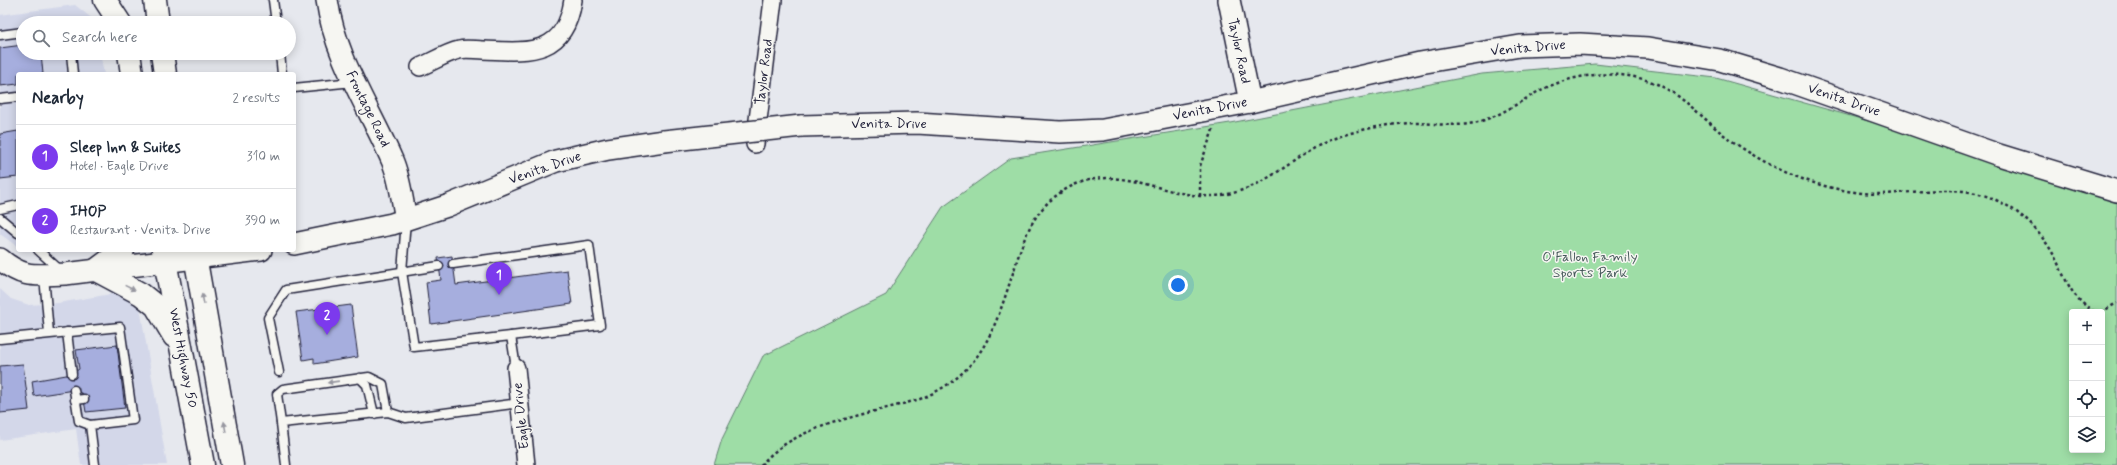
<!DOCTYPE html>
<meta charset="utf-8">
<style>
:root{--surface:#fff;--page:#f6f6f7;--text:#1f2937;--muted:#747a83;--line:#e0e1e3;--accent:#7c3aed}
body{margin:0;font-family:Mynerve,sans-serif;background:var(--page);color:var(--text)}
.controls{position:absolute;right:12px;bottom:12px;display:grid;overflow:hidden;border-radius:4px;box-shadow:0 2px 10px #0003}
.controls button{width:36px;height:36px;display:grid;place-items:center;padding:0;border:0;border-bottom:1px solid var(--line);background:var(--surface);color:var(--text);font:20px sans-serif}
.you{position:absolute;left:1178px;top:285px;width:14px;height:14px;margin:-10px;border:3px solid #fff;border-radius:50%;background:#1a73e8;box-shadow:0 0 0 6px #1a73e833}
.badge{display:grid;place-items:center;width:26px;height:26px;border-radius:50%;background:var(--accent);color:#fff;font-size:13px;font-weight:700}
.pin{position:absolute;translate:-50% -33px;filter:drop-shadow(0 1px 2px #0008)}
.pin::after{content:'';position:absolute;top:21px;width:14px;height:12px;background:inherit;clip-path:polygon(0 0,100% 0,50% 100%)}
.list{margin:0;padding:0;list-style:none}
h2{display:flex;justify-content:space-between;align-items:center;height:52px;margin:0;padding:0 16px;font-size:17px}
h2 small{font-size:13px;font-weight:400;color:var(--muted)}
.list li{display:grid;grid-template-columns:26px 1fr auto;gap:12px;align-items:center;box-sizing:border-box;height:64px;padding:0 16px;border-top:1px solid var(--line)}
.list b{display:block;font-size:15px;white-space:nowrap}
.list p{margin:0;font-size:13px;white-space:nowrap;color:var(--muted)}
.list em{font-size:13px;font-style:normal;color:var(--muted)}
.icon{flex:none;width:22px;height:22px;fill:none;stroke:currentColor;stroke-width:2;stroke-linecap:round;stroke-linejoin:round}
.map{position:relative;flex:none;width:2117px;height:465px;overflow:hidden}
.search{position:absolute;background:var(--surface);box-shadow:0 2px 10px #0003;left:16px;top:16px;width:280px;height:44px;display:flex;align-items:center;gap:10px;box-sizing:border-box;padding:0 14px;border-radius:22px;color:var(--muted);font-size:15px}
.panel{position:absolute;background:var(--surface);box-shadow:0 2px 10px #0003;left:16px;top:72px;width:280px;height:180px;border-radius:4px}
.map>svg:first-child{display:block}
.built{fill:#d3d7e9}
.green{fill:#9edda6;stroke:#608070;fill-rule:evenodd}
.building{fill:#a6aede;stroke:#22223b}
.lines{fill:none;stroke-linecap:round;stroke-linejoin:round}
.service-casing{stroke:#22223b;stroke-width:11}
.minor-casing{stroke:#22223b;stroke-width:20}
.tertiary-casing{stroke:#22223b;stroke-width:24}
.secondary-casing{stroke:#22223b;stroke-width:25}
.path{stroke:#22223b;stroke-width:2.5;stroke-dasharray:3 3;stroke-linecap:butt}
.service{stroke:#f6f6f2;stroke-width:8}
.minor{stroke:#f6f6f2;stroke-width:17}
.tertiary{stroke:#f6f6f2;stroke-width:21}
.secondary{stroke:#f6f6f2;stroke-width:22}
.tertiary-bridge-casing{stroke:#22223b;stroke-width:24;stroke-linecap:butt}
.tertiary-bridge{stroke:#f6f6f2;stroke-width:21}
.oneway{fill:#9797a0}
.labels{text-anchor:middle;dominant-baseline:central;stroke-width:3;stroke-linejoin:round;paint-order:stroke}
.street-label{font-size:14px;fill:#22223b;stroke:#f6f6f2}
.park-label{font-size:14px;fill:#475a5b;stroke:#f6f6f2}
</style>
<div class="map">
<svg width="2117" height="465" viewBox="0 0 2117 465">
<rect width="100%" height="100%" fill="#e6e8ee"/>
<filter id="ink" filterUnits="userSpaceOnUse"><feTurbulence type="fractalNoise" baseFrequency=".025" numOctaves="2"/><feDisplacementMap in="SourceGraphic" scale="8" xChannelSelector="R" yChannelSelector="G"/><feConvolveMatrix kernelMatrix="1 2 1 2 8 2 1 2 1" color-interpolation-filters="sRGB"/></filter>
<g filter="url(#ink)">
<!-- built -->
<g class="built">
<path d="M75,5L94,20L95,23H23V53H100L104,74H18V247L0,234V15Z"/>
<path d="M0,289L11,299L29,305L58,303L117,293L140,308L167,465H81L76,429L0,440Z"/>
</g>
<!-- green -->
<path class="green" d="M1595,64L1716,78L1900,130L2117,200V465H714L722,439L763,356L886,295L943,207L1011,158L1230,123L1482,74ZM2072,312H2102V450H2072Z"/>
<!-- building -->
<g class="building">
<path d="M23,45V53H41L43,74H18V84L0,86V48Z"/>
<path d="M18,131V177L0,179V134Z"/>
<path d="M452,256L456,285L567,270L572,304L431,324L426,282L441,280L438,258Z"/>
<path d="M351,305L358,357L314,364V358L303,360L296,312Z"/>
<path d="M117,345L125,408L86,412L83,394L74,390L34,396L32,381L72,374L79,369L76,350Z"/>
<path d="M23,364L29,410L0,413V366Z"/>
</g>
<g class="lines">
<!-- service casing -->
<g class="service-casing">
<g id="service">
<path d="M273,0L276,23"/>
<path d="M0,35L23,32"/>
<path d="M71,53L73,74"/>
<path d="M280,53L282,74"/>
<path d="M294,88L353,82"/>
<path d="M0,99L18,97"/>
<path d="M0,209L18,205"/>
<path d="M0,218L18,233"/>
<path d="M406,220L402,272L414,347L511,336"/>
<path d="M38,250L61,271"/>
<path d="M453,264L589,245L600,325L511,336L516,368"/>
<path d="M44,276L49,333"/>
<path d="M67,332L72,374"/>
<path d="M0,339L120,327L133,420L90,425L95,465"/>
<path d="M279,372L268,318L286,290L439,266"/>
<path d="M360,378L367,385L374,414"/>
<path d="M74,390L79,421L90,425"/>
<path d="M75,400L84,399"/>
<path d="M281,423L277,394L283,389L369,377L383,384L388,412"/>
<path d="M286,465L281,423L388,412L406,418L520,403"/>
</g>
</g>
<!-- minor casing -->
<g class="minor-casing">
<g id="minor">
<path d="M420,67C432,62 446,53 459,50C466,48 476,50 483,50C529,52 565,56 573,0"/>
<path d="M755,144L773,0"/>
<path d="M516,368L526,465"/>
</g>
</g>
<!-- tertiary casing -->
<g class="tertiary-casing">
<g id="tertiary">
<path d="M327,0C335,58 369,107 392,160C400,178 402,200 406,219"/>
<path d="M1229,0L1250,102"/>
<path d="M801,126L917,123L1060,132L1103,130L1250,102L1420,63L1520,46L1580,44L1648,48L1720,60L1780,78L1999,155L2117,191"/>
<path d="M294,244L392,224L447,206L556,161L608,149L664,141"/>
<path d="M0,259C24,279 35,275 65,274L261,250"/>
</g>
</g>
<!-- secondary casing -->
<g class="secondary-casing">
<g id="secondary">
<path d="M105,0L120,23"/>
<path d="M155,0L158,23"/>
<path d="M129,53L132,74"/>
<path d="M162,53L165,74"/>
<path d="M123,250L96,270L141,294L156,306L174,336"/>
<path d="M163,250L203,465"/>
<path d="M194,250L232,465"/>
</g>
</g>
<!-- path -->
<g class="path">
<path d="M1200,196V166L1214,127"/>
<path d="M2101,312L2117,303"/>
<path d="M761,465C796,423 869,415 920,399C984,373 995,327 1015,267C1024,236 1035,208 1063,191C1120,155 1170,207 1228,194C1269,186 1297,153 1335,138C1361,129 1390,123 1419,123C1435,124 1452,126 1468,124C1495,120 1516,104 1539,91C1572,74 1614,69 1649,81C1679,91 1700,116 1724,135C1750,155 1780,172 1811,182C1833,189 1858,194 1881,194C1921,193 1963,182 2000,202C2019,211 2035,227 2047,244C2065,270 2065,295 2095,312"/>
</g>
<!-- service -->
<use href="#service" class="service"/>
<!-- minor -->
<use href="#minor" class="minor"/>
<!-- tertiary -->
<use href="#tertiary" class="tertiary"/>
<!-- secondary -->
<use href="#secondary" class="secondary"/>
<!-- tertiary-bridge casing -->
<g class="tertiary-bridge-casing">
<path id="tertiary-bridge" d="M664,141L801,126"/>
</g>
<!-- tertiary-bridge -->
<use href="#tertiary-bridge" class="tertiary-bridge"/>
</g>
<!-- one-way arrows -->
<defs><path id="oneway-solid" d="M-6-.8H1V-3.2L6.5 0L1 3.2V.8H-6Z"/></defs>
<g class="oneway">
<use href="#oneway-solid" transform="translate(130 288) rotate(26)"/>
<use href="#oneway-solid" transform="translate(203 299) rotate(-100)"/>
<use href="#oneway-solid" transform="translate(333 382) rotate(172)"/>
<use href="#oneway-solid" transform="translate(225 427) rotate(-100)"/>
</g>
</g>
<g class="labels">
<!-- street labels -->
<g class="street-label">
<text transform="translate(1528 48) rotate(-5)">Venita Drive</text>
<text transform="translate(1239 51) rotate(78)">Taylor Road</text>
<text transform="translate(764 72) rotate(-83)">Taylor Road</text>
<text transform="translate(1844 100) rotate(19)">Venita Drive</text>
<text transform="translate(368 109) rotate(64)">Frontage Road</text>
<text transform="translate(1210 109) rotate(-11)">Venita Drive</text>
<text x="889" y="124">Venita Drive</text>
<text transform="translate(545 168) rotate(-19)">Venita Drive</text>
<text transform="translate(183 358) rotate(79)">West Highway 50</text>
<text transform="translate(521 416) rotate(-96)">Eagle Drive</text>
</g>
<!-- park labels -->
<g class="park-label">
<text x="1590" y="257">O'Fallon Family<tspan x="1590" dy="16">Sports Park</tspan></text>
</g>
</g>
</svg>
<div class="controls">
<button>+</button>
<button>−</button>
<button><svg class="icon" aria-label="locate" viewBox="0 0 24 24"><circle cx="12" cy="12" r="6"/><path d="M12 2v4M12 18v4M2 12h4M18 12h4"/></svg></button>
<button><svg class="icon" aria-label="layers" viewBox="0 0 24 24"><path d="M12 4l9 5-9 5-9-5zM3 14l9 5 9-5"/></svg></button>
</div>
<div class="you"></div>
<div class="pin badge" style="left:499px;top:295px">1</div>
<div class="pin badge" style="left:327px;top:335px">2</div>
<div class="search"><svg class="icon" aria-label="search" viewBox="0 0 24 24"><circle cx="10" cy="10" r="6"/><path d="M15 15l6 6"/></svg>Search here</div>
<section class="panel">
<h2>Nearby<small>2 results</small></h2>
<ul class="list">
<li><span class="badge">1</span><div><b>Sleep Inn &amp; Suites</b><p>Hotel · Eagle Drive</p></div><em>310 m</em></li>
<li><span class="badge">2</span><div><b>IHOP</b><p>Restaurant · Venita Drive</p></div><em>390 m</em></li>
</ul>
</section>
</div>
